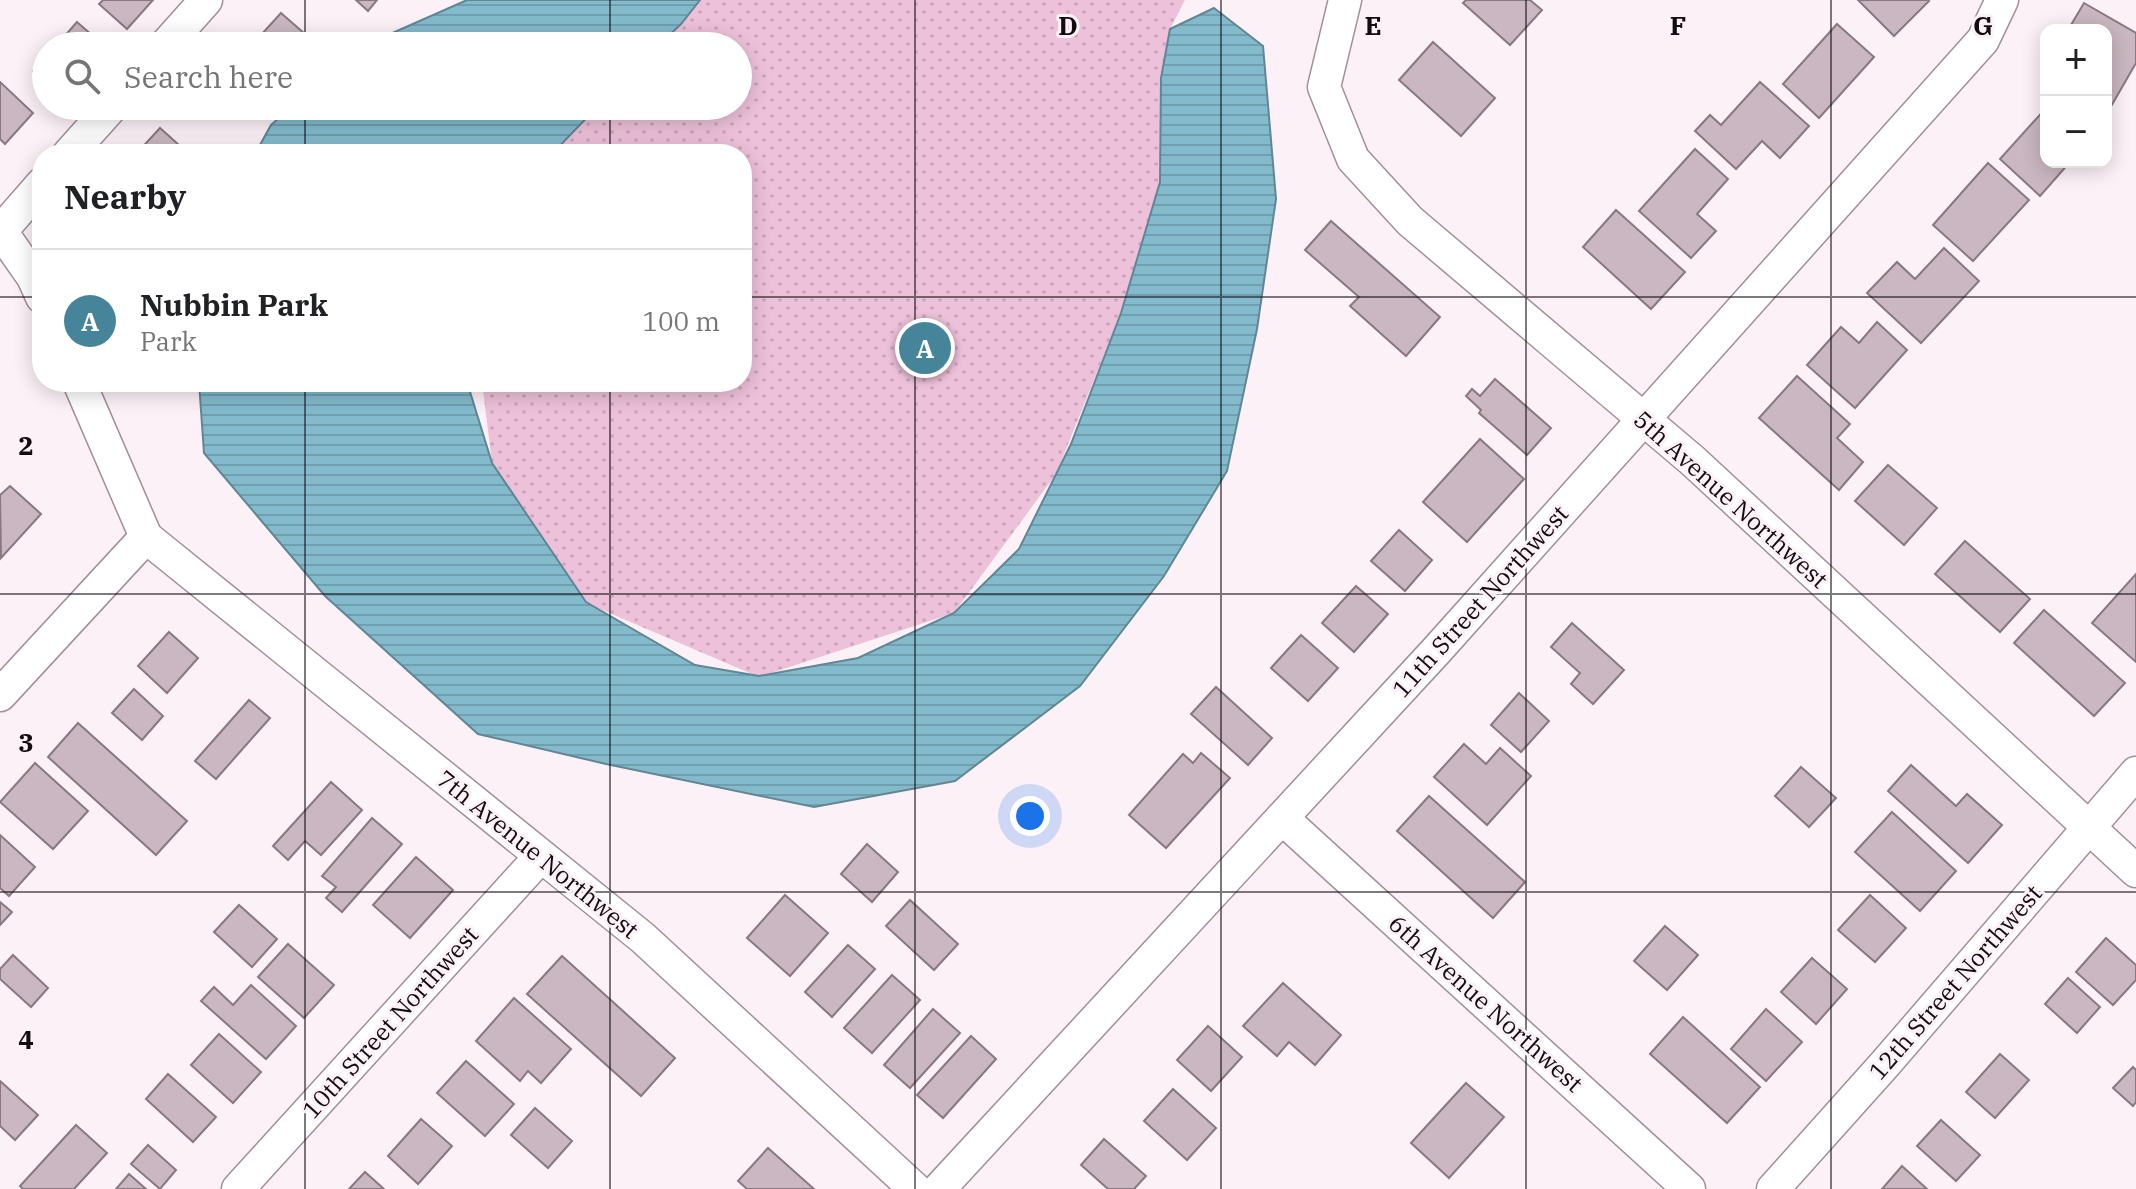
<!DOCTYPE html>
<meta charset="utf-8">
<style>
:root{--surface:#fff;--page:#f6f6f6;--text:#202124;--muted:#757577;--line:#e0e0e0;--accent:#468599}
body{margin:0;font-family:"IBM Plex Serif",serif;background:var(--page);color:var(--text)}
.controls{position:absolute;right:24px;top:24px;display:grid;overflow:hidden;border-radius:16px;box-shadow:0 4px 20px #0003}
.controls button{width:72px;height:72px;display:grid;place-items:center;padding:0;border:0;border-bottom:2px solid var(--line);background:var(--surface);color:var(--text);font:40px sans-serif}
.you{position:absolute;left:1030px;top:816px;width:28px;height:28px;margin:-20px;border:6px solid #fff;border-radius:50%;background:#1a73e8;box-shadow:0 0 0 12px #1a73e833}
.badge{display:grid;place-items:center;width:52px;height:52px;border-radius:50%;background:var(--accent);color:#fff;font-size:26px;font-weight:700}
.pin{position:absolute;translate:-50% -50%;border:4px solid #fff;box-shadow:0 2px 8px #0006}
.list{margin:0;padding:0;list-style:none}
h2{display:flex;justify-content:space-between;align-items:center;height:104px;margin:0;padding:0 32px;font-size:34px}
h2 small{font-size:26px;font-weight:400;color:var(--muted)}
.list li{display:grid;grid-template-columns:52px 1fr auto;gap:24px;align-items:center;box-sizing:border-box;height:144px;padding:0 32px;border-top:2px solid var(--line)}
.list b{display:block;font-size:30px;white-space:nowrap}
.list p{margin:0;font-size:26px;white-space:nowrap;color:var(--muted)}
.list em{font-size:26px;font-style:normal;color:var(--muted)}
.icon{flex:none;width:44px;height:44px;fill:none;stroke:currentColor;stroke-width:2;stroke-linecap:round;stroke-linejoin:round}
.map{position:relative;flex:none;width:2136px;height:1189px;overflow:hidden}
.search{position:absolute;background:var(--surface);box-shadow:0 4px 20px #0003;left:32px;top:32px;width:720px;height:88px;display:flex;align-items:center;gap:20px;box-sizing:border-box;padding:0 28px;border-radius:44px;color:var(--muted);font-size:30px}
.panel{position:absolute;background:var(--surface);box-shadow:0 4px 20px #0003;left:32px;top:144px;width:720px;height:248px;border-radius:32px}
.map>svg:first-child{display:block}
.park{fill:url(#park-dots)}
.water{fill:url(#water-rules);stroke:#618694;stroke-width:2}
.building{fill:#cab7c1;stroke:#897881;stroke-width:2}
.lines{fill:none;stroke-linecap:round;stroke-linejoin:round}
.minor-casing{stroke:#a18f99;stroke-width:35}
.minor{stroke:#fff;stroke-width:32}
.grid{fill:none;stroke:#120c10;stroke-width:2;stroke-opacity:0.55}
.labels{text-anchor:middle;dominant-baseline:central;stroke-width:6;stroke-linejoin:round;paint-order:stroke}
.street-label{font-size:24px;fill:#120c10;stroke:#fcf1f7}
.grid-label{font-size:26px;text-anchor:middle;font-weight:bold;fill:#120c10;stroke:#fcf1f7;stroke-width:6;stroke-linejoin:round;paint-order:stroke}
</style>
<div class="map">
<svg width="2136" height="1189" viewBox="0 0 2136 1189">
<defs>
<pattern id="park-dots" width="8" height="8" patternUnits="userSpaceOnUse" patternTransform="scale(2)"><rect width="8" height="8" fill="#eec1da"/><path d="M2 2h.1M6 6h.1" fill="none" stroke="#cba5ba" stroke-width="1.8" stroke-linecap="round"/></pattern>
<pattern id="water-rules" width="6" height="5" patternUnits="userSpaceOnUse" patternTransform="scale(2)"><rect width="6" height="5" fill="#83bbcd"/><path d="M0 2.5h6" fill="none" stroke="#70a0af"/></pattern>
</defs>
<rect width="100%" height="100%" fill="#fcf1f7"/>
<!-- park -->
<path class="park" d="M691,0H1185L1170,29L1160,182L1121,313L1056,474L954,613L759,677L586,603L492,463L482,382H742V154H556L567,137L595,106H738V46H649Z"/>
<!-- water -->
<g class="water">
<path d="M467,0H700L681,24L658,46H363Z"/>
<path d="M1214,8L1263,46L1276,199L1257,329L1227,471L1164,576L1080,686L955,781L814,807L606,764L478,734L325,596L204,453L199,382H467L492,463L586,602L695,665L759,676L858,658L954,613L1019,549L1071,444L1121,313L1160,182L1161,78L1170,29Z"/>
<path d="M293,106H598L552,154H255L271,125Z"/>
</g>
<!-- building -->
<g class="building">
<path d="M103,0H153L127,29L99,4Z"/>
<path d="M356,0H377L368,11Z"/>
<path d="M1466,0H1530L1542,10L1510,45L1463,3Z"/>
<path d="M1858,0H1928L1929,1L1894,36Z"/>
<path d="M2084,3L2136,33V63L2106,115V30H2068Z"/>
<path d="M281,13L313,41L308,46H251Z"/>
<path d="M77,22L101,43L98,46H56Z"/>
<path d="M1837,24L1874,57L1819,118L1783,84Z"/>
<path d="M1433,42L1495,98L1461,136L1399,80Z"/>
<path d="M46,57V83L33,71Z"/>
<path d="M0,82L33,113L5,144L0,139Z"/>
<path d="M1760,82L1809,126L1780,158L1762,141L1736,169L1695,131L1710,115L1721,125Z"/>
<path d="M2046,108V162H2070L2040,196L2000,159Z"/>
<path d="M160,128L189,154H136Z"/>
<path d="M1695,149L1728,179L1697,214L1716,231L1691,258L1639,211Z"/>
<path d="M1988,163L2029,200L1973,261L1933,225Z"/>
<path d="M1616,210L1685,272L1651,309L1583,247Z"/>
<path d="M1331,221L1440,317L1406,356L1350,306L1359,297L1305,250Z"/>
<path d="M1944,248L1979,281L1921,343L1867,293L1897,262L1915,279Z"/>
<path d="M1877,322L1907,350L1855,408L1807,365L1841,327L1859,343Z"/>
<path d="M1797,376L1850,424L1837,438L1863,462L1839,490L1759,418Z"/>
<path d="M1495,379L1551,428L1527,455L1479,413L1481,410L1466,396L1472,389L1480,396Z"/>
<path d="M1480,439L1524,479L1467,542L1423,502Z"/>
<path d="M1888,465L1937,508L1904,545L1855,501Z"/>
<path d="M10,486L41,514L1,558L0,495Z"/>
<path d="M1399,530L1432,560L1405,591L1371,561Z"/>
<path d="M1965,541L2030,599L2000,632L1935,574Z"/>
<path d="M2136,574V662L2092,623Z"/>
<path d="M1356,586L1388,614L1354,652L1322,623Z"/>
<path d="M2044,610L2125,683L2094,716L2014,643Z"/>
<path d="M1572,623L1624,670L1593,704L1571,684L1580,673L1551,647Z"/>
<path d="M169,632L198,658L167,693L138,666Z"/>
<path d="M1301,635L1338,668L1308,701L1271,668Z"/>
<path d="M1216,687L1272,738L1248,765L1191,714Z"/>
<path d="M134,689L163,716L142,740L112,713Z"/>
<path d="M1519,693L1549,721L1521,752L1491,725Z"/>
<path d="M249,700L270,718L216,779L195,761Z"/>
<path d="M78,723L187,821L156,855L48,757Z"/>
<path d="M1464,744L1486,764L1500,748L1531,776L1487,825L1434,777Z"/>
<path d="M1201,753L1230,778L1166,848L1129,815L1183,754L1193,763Z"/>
<path d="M35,763L88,811L53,849L0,802Z"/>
<path d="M1911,765L1956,806L1967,794L2002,825L1968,863L1888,791Z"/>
<path d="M1801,767L1836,798L1809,827L1775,796Z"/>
<path d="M331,782L362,810L321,855L305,841L288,860L273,846Z"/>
<path d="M1429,796L1525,882L1493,918L1397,831Z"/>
<path d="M1892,812L1956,871L1920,911L1855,852Z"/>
<path d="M372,818L402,844L342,912L326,898L336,887L322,876Z"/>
<path d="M0,835L35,867L9,896L0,888Z"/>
<path d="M867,844L898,872L872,902L841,874Z"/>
<path d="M416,857L453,890L410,938L373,905Z"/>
<path d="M785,895L828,933L790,976L747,938Z"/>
<path d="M1870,895L1906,928L1875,962L1838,930Z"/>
<path d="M910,900L958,944L934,970L886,926Z"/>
<path d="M0,902L12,912L0,925Z"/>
<path d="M239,905L277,939L252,967L214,932Z"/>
<path d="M1665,926L1698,955L1667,990L1634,961Z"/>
<path d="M2106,938L2136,965V980L2113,1005L2076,972Z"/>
<path d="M288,944L334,985L304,1018L258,977Z"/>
<path d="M848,945L875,969L832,1017L805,992Z"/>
<path d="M13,955L48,988L31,1007L0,979V969Z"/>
<path d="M562,956L675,1058L641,1096L527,994Z"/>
<path d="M1812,958L1847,989L1816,1024L1781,992Z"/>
<path d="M892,975L920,1000L872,1053L844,1028Z"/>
<path d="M2068,978L2100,1007L2077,1033L2045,1004Z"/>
<path d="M1283,983L1341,1035L1315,1065L1289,1042L1277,1056L1243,1026Z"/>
<path d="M251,985L296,1026L266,1059L201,1001L214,987L233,1005Z"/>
<path d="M514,998L571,1049L541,1083L528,1071L520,1081L476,1041Z"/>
<path d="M933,1009L960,1033L910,1088L884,1065Z"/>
<path d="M1766,1009L1802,1042L1766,1081L1731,1049Z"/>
<path d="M1683,1017L1760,1087L1727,1123L1650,1054Z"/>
<path d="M1208,1026L1242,1057L1211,1091L1177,1060Z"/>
<path d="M219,1034L261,1072L233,1103L191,1065Z"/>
<path d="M971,1036L996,1059L943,1118L917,1095Z"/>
<path d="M2000,1054L2029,1080L1995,1118L1966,1092Z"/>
<path d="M466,1061L514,1104L485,1136L437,1093Z"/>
<path d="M2133,1067L2136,1070V1102L2133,1106L2113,1088Z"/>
<path d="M168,1074L216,1117L193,1142L146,1099Z"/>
<path d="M0,1081L38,1115L15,1140L0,1126Z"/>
<path d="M1466,1083L1504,1117L1449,1178L1411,1143Z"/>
<path d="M1173,1089L1216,1128L1187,1160L1144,1121Z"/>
<path d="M535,1108L572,1141L548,1168L511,1135Z"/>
<path d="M421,1119L452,1146L418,1184L388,1156Z"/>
<path d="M1941,1120L1980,1155L1956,1181L1917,1146Z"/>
<path d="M76,1125L107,1153L74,1189H23L20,1186Z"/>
<path d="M1104,1139L1146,1176L1134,1189H1108L1081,1165Z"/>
<path d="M148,1145L176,1170L160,1189L131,1164Z"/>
<path d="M768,1148L814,1189H747L738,1181Z"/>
<path d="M1902,1166L1927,1189H1882Z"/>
<path d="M365,1172L384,1189H349Z"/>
<path d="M129,1174L146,1189H116Z"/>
</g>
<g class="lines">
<!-- minor casing -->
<g class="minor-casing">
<g id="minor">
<path d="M1345,0L1324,87L1353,159L1410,221L1693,461L2136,871"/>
<path d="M165,46L206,0"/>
<path d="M69,154L112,106"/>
<path d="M0,230L33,277L42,297"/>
<path d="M1,231L42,184"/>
<path d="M79,382L146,537L643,938L915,1189"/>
<path d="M0,695L146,537"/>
<path d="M1282,818L1689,1189"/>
<path d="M238,1189L541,856"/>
<path d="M939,1189L1437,650L1983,40L2002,0"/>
<path d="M1773,1189L1885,1064L2136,773"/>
</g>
</g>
<!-- minor -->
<use href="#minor" class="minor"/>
</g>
<!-- grid -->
<path class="grid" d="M305,0V46M610,0V46M915,0V1189M1221,0V1189M1526,0V1189M1831,0V1189M305,106V154M610,106V154M0,297H42M742,297H2136M305,382V1189M610,382V1189M0,594H2136M0,892H2136"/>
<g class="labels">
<!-- street labels -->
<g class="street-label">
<text transform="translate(1731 499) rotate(42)">5th Avenue Northwest</text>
<text transform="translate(1480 601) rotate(-48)">11th Street Northwest</text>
<text transform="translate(538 854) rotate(39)">7th Avenue Northwest</text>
<text transform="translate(1955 982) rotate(-49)">12th Street Northwest</text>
<text transform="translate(1486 1003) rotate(42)">6th Avenue Northwest</text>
<text transform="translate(390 1022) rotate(-48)">10th Street Northwest</text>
</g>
</g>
<g class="grid-label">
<text x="1068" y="35">D</text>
<text x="1373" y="35">E</text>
<text x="1678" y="35">F</text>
<text x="1983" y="35">G</text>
<text x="26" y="455">2</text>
<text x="26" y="752">3</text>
<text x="26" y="1049">4</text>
</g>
</svg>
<div class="controls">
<button>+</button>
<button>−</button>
</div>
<div class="you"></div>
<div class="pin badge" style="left:925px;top:348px">A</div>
<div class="search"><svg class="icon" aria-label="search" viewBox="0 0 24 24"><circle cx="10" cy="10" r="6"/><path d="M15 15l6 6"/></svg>Search here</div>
<section class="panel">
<h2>Nearby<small></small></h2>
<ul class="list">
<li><span class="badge">A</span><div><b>Nubbin Park</b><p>Park</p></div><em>100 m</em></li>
</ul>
</section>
</div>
